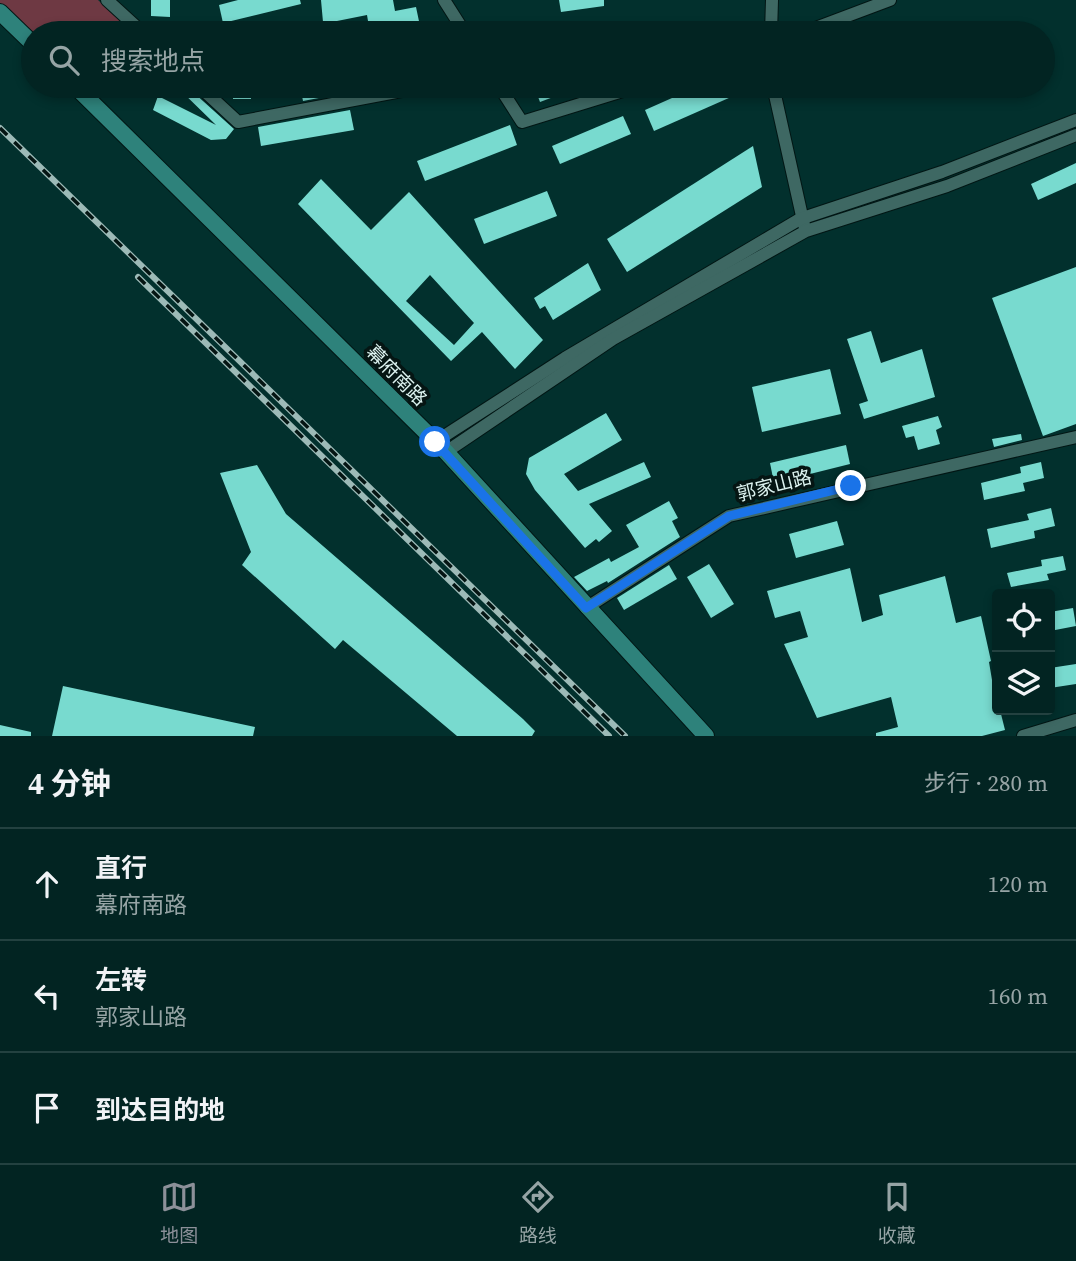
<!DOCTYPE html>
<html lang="zh">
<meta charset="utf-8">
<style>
:root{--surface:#022422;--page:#10302f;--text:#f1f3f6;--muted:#96a4a5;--line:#234140;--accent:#8c9099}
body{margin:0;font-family:"Source Serif 4","Noto Sans SC",serif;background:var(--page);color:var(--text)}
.controls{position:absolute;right:21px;bottom:21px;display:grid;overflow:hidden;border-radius:7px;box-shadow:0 4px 10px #0003}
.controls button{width:63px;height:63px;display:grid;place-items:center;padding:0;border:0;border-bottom:2px solid var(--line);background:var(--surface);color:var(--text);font:35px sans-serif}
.stop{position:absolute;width:21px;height:21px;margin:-16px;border:5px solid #1a73e8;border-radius:50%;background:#fff}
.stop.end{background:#1a73e8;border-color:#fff;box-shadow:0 2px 7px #0008}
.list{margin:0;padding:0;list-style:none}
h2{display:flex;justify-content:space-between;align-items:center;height:91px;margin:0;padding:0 28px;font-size:30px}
h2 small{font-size:23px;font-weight:400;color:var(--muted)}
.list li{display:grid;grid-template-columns:46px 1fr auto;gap:21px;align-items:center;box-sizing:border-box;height:112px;padding:0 28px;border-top:2px solid var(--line)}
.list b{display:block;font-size:26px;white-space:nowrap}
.list p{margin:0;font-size:23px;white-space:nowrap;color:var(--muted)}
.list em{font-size:23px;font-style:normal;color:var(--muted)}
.icon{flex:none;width:38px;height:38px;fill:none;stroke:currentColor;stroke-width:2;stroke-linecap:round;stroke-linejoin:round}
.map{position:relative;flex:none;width:1076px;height:736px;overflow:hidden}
.search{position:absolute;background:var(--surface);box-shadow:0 4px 10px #0003;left:21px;right:21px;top:21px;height:77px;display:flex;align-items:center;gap:18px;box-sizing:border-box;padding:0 24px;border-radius:38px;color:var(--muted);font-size:26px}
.sheet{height:427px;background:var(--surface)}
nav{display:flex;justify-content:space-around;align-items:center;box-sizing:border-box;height:98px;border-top:2px solid var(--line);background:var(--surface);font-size:19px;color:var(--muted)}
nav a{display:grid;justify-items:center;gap:4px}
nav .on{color:var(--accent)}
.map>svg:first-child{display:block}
.green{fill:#6e3943}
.building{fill:#78dacf;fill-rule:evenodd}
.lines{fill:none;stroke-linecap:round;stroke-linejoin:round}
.street-casing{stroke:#021614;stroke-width:14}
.secondary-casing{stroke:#021614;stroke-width:18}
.street{stroke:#3e6863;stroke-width:12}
.secondary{stroke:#2e827b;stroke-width:16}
.rail-casing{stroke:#9dbab7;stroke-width:6}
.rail{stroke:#051513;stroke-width:3.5;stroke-dasharray:10;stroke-linecap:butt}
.route{stroke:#1a73e8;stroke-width:9}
.labels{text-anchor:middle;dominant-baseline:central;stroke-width:7;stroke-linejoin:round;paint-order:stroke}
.street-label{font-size:19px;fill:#dcf2ef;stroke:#051513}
</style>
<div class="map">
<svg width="1076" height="736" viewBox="0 0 1076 736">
<rect width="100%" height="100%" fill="#02302d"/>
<!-- green -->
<path class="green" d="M0,0H98L133,33H33V39L0,7Z"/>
<!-- building -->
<g class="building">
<path d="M151,0H170V17L151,16Z"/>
<path d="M238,0H300L301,4L223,23L219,5Z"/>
<path d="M321,0H393L395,11L416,7L420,26L404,30V33H370L367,15L332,22L335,33H324Z"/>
<path d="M559,0H604V6L561,12Z"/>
<path d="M176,86H190L193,92L234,129L226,139L211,140L153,110L158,96L216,125Z"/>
<rect x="233" y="86" width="18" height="13"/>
<path d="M300,86H382L303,101Z"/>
<path d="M534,86H580V87L540,102Z"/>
<path d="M699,86H756L654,131L645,110Z"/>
<path d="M350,110L354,130L261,146L258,127Z"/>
<path d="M623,116L631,134L560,164L552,146Z"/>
<path d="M510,125L517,145L425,181L417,161Z"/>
<path d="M753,146L762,187L627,272L607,239Z"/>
<path d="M1076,163V183L1038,200L1031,184Z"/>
<path d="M321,179L371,230L409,192L543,340L515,369L482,332L451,361L298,204ZM430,275L474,323L454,345L406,301Z"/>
<path d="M547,191L557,216L484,244L474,219Z"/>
<path d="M588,263L601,290L553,320L545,306L540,309L534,298Z"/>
<path d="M1076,267V424L1043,436L992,298Z"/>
<path d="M871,331L881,363L922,349L935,397L864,419L859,404L868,401L847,339Z"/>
<path d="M830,369L841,414L762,432L752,387Z"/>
<path d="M606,413L622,440L564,474L578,491L644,462L651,477L589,504L612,531L599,542L596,539L585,548L535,490L526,474L529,458Z"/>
<path d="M938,416L942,427L936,430L940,444L918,450L914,436L906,438L902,426Z"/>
<path d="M1021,434L1022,440L994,447L992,439Z"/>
<path d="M846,445L850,464L774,483L770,463Z"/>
<path d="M1041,462L1044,478L1023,483L1025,491L984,500L981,483L1021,473L1020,467Z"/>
<path d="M257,465L286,514L523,719L535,731L532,736H457L343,640L335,649L242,565L251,552L220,473Z"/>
<path d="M669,501L678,518L672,521L680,537L608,583L607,581L587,591L574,577L609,558L611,562L639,547L626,525Z"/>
<path d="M1051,508L1055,526L1034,531L1035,538L991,548L987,529L1029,520L1027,514Z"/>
<path d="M837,521L844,545L796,558L789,534Z"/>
<path d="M1063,556L1066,570L1047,574L1049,580L1011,587L1007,573L1042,566L1041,560Z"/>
<path d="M709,564L734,604L711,618L687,577Z"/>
<path d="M669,565L677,579L624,610L617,598Z"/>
<path d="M850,568L862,622L883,615L879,595L945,576L956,623L981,616L991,661L989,662L997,710H1000L1005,730L982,736H876V733L898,727L891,697L817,718L784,644L808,637L800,611L775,618L767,591Z"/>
<path d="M1073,608L1076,626L1050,631V612Z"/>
<path d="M1076,664V684L1050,688V668Z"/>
<path d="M63,686L255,727L253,736H52Z"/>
<path d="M0,725L31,732V736H0Z"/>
</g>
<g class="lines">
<!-- street casing -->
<g class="street-casing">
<g id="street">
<path d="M107,0L143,33"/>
<path d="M444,0L465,33"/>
<path d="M771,33L772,0"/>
<path d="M802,33L890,0"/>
<path d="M199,86L238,122L428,86"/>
<path d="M499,86L522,122L639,86"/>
<path d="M773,86L804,225"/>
<path d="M435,442L565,358L800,219L942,172L1076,120"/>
<path d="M446,452L613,339L806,231L947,186L1076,135"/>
<path d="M586,608L729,516L1076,437"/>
<path d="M1023,736L1076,720"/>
</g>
</g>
<!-- secondary casing -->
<g class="secondary-casing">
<g id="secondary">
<path d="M0,12L33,44"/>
<path d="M75,86L446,452L706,736"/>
</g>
</g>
<!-- street -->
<use href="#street" class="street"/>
<!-- secondary -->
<use href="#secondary" class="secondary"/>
<!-- rail casing -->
<g class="rail-casing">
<g id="rail">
<path d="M0,128L625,736"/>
<path d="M138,277L609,736"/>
</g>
</g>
<!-- rail -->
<use href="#rail" class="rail"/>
</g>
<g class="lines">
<!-- route -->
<path class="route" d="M435,442L586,608L729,516L851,486"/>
</g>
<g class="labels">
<!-- street labels -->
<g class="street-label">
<text transform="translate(397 375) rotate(45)">幕府南路</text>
<text transform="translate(774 485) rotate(-14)">郭家山路</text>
</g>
</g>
</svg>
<div class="controls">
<button><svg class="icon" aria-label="locate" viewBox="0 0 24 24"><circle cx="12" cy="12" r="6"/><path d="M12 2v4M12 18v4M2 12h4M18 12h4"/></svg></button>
<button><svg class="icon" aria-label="layers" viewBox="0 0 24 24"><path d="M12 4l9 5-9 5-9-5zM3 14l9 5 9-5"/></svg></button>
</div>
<div class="stop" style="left:435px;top:442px"></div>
<div class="stop end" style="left:851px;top:486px"></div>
<div class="search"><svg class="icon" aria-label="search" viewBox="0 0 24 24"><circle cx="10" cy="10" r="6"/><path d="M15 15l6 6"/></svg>搜索地点</div>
</div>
<section class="sheet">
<h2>4 分钟<small>步行 · 280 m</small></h2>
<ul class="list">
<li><svg class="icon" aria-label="ahead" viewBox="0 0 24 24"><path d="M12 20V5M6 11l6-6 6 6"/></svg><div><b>直行</b><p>幕府南路</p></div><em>120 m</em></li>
<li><svg class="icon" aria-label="left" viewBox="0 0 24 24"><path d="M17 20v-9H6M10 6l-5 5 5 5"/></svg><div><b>左转</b><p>郭家山路</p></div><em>160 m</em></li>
<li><svg class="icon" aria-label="arrive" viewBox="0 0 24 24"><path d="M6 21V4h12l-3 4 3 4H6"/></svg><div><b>到达目的地</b></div></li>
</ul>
</section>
<nav>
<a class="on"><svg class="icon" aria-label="map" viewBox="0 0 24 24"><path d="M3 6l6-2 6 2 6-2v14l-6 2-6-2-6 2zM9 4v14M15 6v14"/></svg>地图</a>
<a><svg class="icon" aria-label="directions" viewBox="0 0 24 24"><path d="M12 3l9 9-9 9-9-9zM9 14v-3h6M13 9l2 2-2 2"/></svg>路线</a>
<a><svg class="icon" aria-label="saved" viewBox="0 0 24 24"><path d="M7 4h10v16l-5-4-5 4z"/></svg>收藏</a>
</nav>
